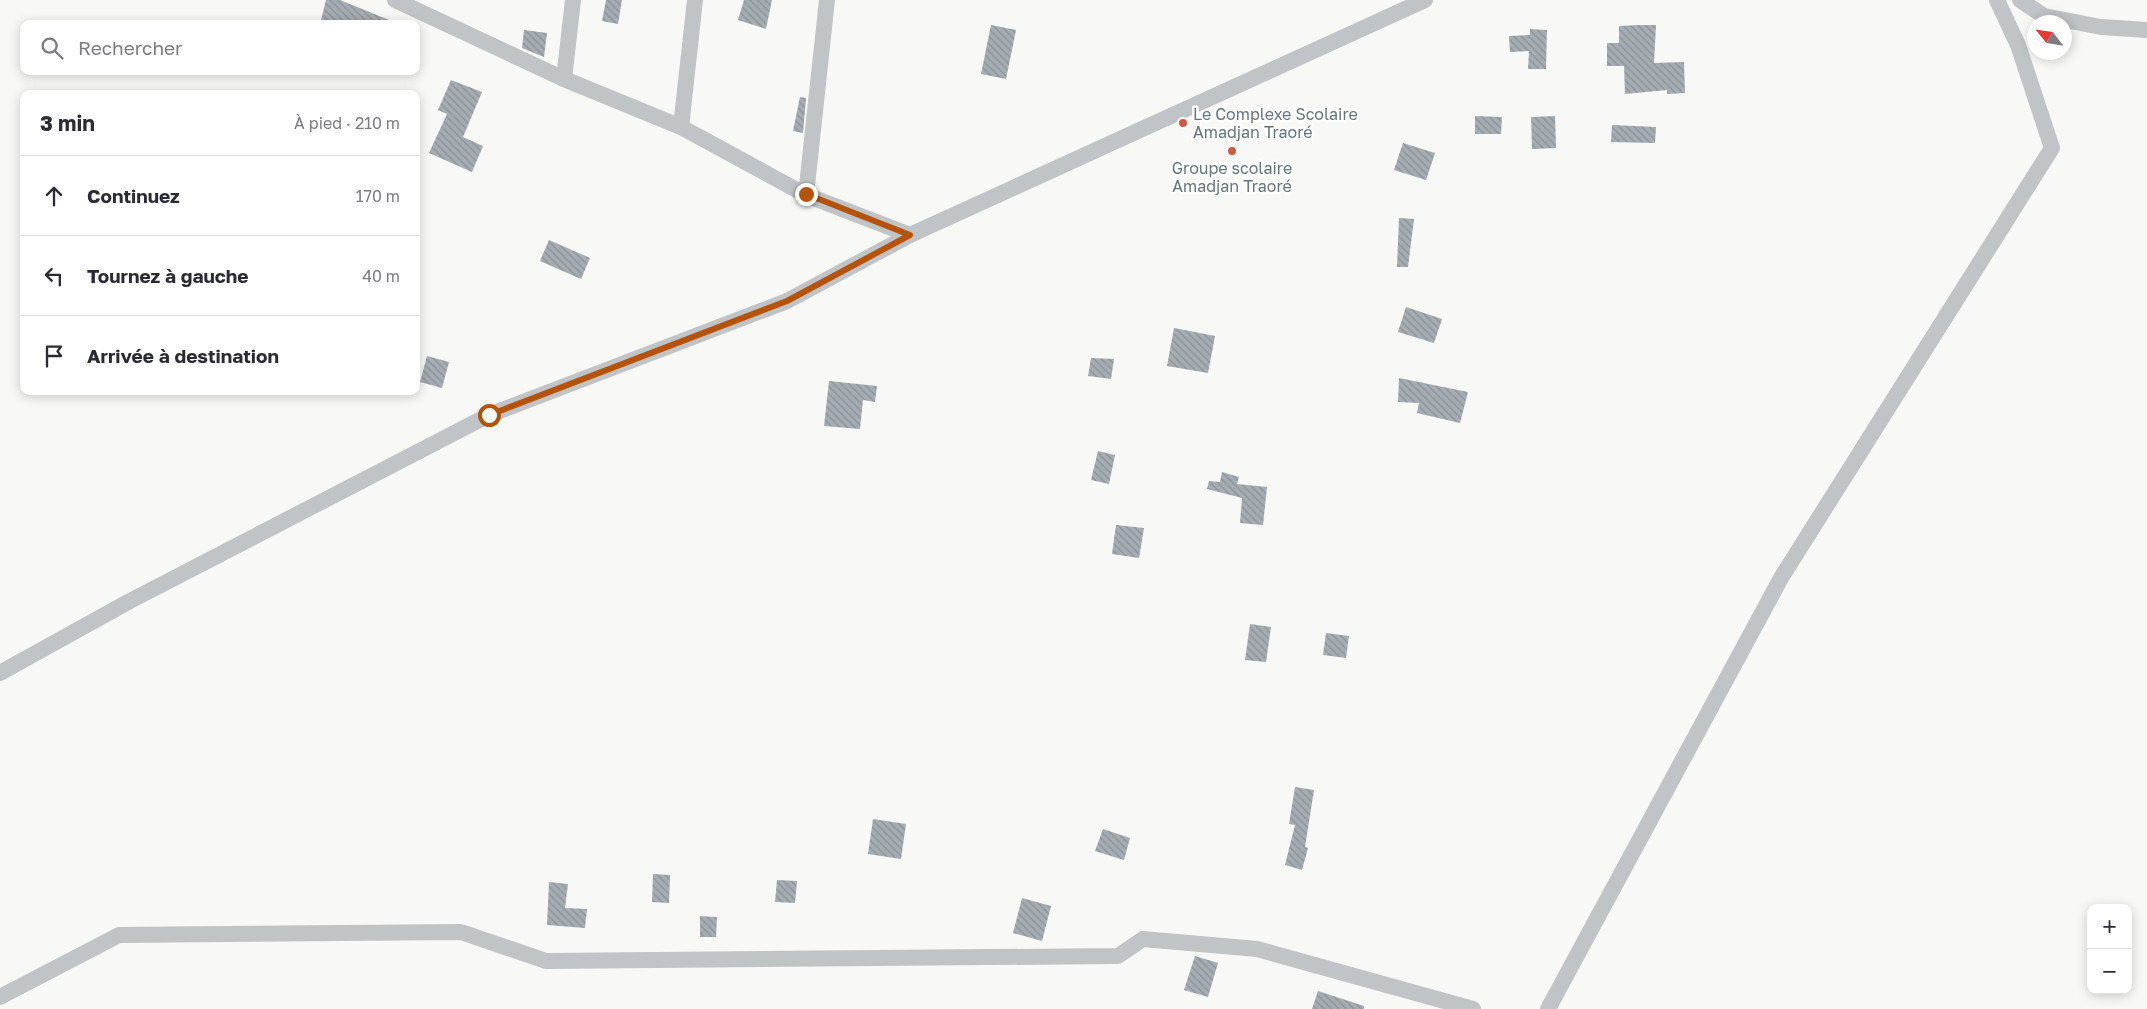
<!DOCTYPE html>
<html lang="fr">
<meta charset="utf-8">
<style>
:root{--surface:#fff;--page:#f2f2f3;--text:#2b2b33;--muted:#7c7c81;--line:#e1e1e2}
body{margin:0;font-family:"Golos Text",sans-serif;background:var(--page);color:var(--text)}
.controls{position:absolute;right:15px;bottom:15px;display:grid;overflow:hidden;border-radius:10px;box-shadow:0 2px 12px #0003}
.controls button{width:45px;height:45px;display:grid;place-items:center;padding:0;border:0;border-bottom:1px solid var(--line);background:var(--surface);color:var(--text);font:25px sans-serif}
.compass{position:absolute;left:2027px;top:15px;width:45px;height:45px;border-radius:50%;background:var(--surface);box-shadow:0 2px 12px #0003;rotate:300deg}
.stop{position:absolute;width:15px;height:15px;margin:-11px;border:4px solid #b45309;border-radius:50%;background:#fff}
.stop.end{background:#b45309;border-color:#fff;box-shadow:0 1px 5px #0008}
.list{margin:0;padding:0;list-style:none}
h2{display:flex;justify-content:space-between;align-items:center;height:65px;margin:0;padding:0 20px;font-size:21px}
h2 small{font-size:16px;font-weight:400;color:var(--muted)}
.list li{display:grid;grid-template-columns:32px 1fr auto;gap:15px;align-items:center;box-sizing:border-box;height:80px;padding:0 20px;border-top:1px solid var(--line)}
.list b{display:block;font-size:19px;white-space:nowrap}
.list em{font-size:16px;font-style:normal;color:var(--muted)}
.icon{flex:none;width:28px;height:28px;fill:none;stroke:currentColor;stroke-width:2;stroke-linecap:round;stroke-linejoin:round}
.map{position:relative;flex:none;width:2147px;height:1009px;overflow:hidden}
.search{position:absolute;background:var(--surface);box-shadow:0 2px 12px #0003;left:20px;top:20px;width:400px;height:55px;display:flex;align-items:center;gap:12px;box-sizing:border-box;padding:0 18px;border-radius:10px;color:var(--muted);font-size:19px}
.panel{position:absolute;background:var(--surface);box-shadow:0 2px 12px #0003;left:20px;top:90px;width:400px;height:305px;border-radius:10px}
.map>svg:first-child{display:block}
.building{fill:url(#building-back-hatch)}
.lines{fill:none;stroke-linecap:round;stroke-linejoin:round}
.street{stroke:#c0c4c7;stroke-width:16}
.route{stroke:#b45309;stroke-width:6}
.poi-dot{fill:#ce5a40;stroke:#fff;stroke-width:2}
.labels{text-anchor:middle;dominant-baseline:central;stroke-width:5;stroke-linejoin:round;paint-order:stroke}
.poi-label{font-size:16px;fill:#66757d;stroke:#fff;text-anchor:start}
</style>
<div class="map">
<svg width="2147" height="1009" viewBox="0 0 2147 1009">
<defs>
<pattern id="building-back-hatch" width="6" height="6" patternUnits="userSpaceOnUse" patternTransform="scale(1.25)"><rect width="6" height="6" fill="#a6adb2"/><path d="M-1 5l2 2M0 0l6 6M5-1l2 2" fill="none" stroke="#8b9196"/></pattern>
</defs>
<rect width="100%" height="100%" fill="#f8f8f6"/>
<!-- building -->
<g class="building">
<path d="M326,0H340L399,24H320Z"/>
<path d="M606,0H622L618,24L602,21Z"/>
<path d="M744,0H772L766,29L738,20Z"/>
<path d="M991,25L1016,30L1006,79L981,74Z"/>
<path d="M1639,25H1656L1654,63L1684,62L1685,93L1667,94V90L1625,94L1624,66H1607V43H1619V26Z"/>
<path d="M1530,29L1547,30L1546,69H1528L1529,51L1510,52L1509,36L1530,35Z"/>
<path d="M524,30L547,33L544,57L522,48Z"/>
<path d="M451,80L482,92L463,137L483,146L472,172L429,153L447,114L438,110Z"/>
<path d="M800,97L806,98L803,133L793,131Z"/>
<path d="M1475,116L1502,117L1501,134H1475Z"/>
<path d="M1555,116L1556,148L1532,149L1531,117Z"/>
<path d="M1612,125L1656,127L1655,143L1611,142Z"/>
<path d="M1403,143L1435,153L1426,180L1394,170Z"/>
<path d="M1399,218L1414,219L1408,267H1397Z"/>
<path d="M549,240L590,258L581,279L540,261Z"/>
<path d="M1406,307L1442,319L1434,343L1398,332Z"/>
<path d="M1174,328L1215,336L1208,373L1167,366Z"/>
<path d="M427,356L449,362L442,388L420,382Z"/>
<path d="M1091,358L1114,359L1111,379L1088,376Z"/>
<path d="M1399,378L1468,392L1460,423L1417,413L1419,403L1398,402Z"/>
<path d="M829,381L877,386L875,402L863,400L860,429L824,426Z"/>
<path d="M1098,451L1115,455L1109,484L1091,480Z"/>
<path d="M1222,472L1239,477L1237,484L1267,487L1263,525L1240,523L1242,498L1207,489L1209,481L1220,482Z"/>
<path d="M1116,525L1144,528L1139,558L1112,554Z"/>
<path d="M1250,624L1271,627L1266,662L1245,660Z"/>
<path d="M1326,633L1349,636L1346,658L1323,655Z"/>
<path d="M1295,787L1314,790L1305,847L1308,848L1302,870L1285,865L1295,825L1289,824Z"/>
<path d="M873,819L906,824L901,859L868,854Z"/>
<path d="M1103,829L1130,838L1124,860L1095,851Z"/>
<path d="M653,874L670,875L669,903L652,902Z"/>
<path d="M777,880L797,881L795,903L775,902Z"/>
<path d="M549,882L568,884L565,908L587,909L585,928L547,925Z"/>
<path d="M1022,898L1051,906L1042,941L1013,933Z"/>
<path d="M700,916L717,917L716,937H700Z"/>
<path d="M1195,956L1218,963L1208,997L1184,990Z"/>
<path d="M1318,991L1364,1006V1009H1312Z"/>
</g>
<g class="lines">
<!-- street -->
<g class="street">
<path d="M395,0L564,79L681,127L806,195L910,235"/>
<path d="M2020,0L2044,16L2101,27L2147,30"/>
<path d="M564,79L573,0"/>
<path d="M681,127L695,0"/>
<path d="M806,195L827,0"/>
<path d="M0,673L128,602L489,415L787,301L910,235L1425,0"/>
<path d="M0,997L119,935L461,932L546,961L1118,956L1143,939L1257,949L1473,1009"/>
<path d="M1548,1009L1781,578L2052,148L2018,45L1997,0"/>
</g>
</g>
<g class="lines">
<!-- route -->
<path class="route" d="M489,415L787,301L910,235L806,194"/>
</g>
<!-- markers -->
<g class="poi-dot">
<circle cx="1183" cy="123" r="5"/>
<circle cx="1232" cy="151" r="5"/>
</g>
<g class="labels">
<!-- poi labels -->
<g class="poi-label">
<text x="1193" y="114">Le Complexe Scolaire<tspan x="1193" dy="18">Amadjan Traoré</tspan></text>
<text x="1232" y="168" text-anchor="middle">Groupe scolaire<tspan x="1232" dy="18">Amadjan Traoré</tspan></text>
</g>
</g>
</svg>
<div class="controls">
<button>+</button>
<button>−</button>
</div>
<svg class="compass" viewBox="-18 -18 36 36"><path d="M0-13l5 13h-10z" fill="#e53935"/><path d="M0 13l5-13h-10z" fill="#7c7c81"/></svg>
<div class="stop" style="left:489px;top:415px"></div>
<div class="stop end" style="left:806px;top:194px"></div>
<div class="search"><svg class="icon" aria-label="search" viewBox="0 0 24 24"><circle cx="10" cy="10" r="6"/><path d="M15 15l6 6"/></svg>Rechercher</div>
<section class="panel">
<h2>3 min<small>À pied · 210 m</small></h2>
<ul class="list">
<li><svg class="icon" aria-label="ahead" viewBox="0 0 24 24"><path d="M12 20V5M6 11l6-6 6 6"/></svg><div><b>Continuez</b></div><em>170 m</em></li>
<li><svg class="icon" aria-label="left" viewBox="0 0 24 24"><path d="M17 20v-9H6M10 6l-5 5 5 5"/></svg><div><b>Tournez à gauche</b></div><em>40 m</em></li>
<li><svg class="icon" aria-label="arrive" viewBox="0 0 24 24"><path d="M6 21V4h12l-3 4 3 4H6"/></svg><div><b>Arrivée à destination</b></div></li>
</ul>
</section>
</div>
